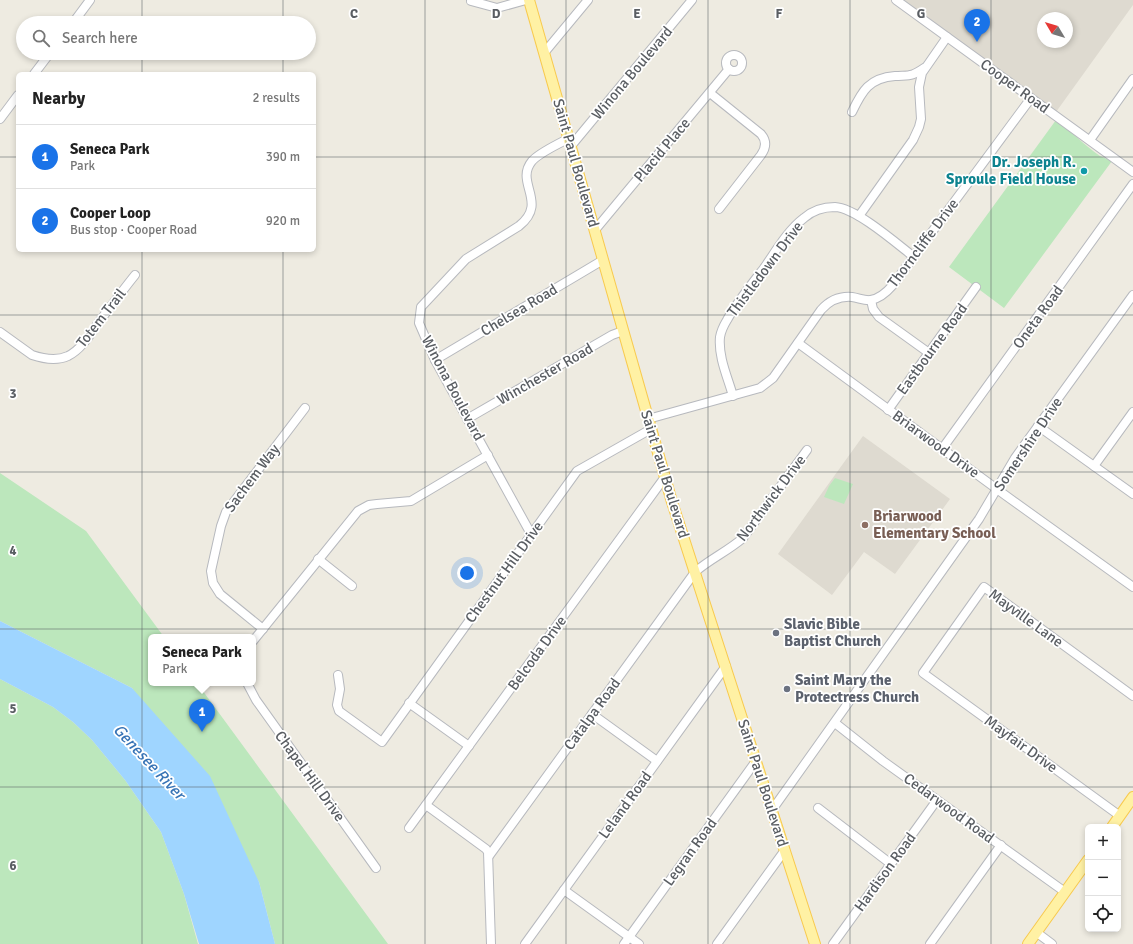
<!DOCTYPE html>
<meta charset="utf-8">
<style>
:root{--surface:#fff;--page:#f6f6f6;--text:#222;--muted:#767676;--line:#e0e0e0;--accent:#1a73e8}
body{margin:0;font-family:Signika,sans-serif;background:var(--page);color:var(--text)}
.controls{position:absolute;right:12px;bottom:12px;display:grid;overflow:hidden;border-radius:6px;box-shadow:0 2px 6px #0003}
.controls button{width:36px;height:36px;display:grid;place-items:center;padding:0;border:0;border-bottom:1px solid var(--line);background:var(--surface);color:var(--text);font:20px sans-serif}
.compass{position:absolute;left:1037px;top:12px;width:36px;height:36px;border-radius:50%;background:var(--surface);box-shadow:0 2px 6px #0003;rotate:308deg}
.you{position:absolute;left:467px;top:573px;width:14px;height:14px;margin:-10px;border:3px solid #fff;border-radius:50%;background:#1a73e8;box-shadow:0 0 0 6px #1a73e833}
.badge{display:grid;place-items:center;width:26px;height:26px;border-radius:50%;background:var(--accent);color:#fff;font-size:13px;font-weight:700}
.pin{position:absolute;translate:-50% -33px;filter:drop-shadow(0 1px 2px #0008)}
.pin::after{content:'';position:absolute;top:21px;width:14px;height:12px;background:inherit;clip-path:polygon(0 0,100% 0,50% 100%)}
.popup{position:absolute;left:148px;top:634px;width:108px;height:52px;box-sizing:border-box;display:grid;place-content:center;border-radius:6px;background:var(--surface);filter:drop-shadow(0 1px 3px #0005);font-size:13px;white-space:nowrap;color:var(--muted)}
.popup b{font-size:15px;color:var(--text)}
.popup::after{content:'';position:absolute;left:50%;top:100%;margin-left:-8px;border:8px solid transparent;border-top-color:var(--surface)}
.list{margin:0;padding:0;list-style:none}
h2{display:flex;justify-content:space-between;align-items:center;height:52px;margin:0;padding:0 16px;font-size:17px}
h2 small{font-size:13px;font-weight:400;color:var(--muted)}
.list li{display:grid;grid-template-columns:26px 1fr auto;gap:12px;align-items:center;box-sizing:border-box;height:64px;padding:0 16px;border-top:1px solid var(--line)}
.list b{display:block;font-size:15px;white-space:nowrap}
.list p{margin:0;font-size:13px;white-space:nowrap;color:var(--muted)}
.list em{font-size:13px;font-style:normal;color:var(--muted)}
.icon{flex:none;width:22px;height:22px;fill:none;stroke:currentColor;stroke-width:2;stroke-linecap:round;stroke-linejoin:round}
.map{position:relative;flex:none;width:1133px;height:944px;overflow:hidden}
.search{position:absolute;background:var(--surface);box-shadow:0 2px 6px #0003;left:16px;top:16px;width:300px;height:44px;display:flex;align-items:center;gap:10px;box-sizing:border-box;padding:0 14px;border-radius:22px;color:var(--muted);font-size:15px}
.panel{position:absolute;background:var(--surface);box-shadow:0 2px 6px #0003;left:16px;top:72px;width:300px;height:180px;border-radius:6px}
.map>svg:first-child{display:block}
.education{fill:#dedad0;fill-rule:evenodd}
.green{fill:#bce7bc}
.water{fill:#9fd5ff}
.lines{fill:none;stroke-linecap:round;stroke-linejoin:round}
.minor-casing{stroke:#b7b9be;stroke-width:10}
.major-casing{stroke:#f8ca4f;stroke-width:12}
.minor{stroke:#fff;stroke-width:8}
.major{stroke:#fff1a4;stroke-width:10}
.grid{fill:none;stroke:#5a5e63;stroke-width:1;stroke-opacity:0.55}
.culture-dot{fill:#0f9aa8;stroke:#fff;stroke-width:1.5}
.education-dot{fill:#8d6e63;stroke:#fff;stroke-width:1.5}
.worship-dot{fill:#6b7280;stroke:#fff;stroke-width:1.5}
.labels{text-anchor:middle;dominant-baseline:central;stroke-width:3.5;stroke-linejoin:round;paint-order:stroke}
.street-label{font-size:15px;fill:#5a5e63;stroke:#fff}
.culture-label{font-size:15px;font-weight:bold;fill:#0d838f;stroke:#fff;text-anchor:end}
.education-label{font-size:15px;font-weight:bold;fill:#785e54;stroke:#fff;text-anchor:start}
.worship-label{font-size:15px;font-weight:bold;fill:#5b616d;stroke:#fff;text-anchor:start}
.water-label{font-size:16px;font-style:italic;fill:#3874b6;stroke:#fff}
.grid-label{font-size:13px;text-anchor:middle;font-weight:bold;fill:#5a5e63;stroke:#fff;stroke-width:3.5;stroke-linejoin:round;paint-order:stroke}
</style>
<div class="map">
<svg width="1133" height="944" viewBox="0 0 1133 944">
<rect width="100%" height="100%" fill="#eeebe1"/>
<!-- education -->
<g class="education">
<path d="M903,0H1133V5L1056,112ZM1043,18H1067V42H1043Z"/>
<path d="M863,436L950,499L895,574L864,552L832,595L778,554Z"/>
</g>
<!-- green -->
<g class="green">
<path d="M1056,120C1071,131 1084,145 1100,156C1104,158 1108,159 1112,161L1004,308L949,267Z"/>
<path d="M0,473L86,531L164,637H151V683H197L388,944H275L259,882L132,688L0,621Z"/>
<path d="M835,478L853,484L844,504L824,497L829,486Z"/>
<path d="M0,679L53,707L73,722L92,740L125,780L161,832L184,894L198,944H0Z"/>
</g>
<!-- water -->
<path class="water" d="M0,621L132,688L210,776L259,882L275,944H199L184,894L161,832L125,780L92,740L73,722L53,707L0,679Z"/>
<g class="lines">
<!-- minor casing -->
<g class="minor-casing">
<g id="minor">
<path d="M896,0L1133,172"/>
<path d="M471,1L497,8L526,0"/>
<path d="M73,23L90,0"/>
<path d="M544,53L588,0"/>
<circle cx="734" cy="63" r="8"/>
<path d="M34,74L50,53"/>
<path d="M710,93L761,134C767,141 766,148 761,155L719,209"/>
<path d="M852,112C862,91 869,78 895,76C910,75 911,77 924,68"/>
<path d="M0,119L18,95"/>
<path d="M1090,140L1133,79"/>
<path d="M571,146L692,0"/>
<path d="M859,216L913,140L919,127L921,119L919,87L922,73L947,37"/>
<path d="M595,230L729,69"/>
<path d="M871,300L873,309L879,317L929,353"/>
<path d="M0,332L32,355C44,359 57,361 68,356C82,349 91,333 99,322C111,306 123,290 135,275"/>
<path d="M798,343L1005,495L1133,587"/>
<path d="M435,360L603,260"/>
<path d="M733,396C728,378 718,357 720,337C721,331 724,325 727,320C737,302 751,285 764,268C776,251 787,231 804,218C812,211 823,207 835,207C856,208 896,243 914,257"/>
<path d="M888,410L976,287"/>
<path d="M467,419L612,335L623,331"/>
<path d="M648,419L760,388L773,378L821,310C829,301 840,296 852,297C859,298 865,301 871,300C880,298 886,293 892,286L1031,98"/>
<path d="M1038,426L1133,494"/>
<path d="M942,449L1133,184"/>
<path d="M1094,466L1133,412"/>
<path d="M531,534L435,360L419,323L421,307L466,259L519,226C549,202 514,183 532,161C540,152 559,144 569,138"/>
<path d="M318,559L352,586"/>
<path d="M263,629L220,594L213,583L211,571L221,526L226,512L305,408"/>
<path d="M253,641L358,511L369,505L377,504L411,501L488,455"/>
<path d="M338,675L340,689L337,705L339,711L382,742L577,471L651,429"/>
<path d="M247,683L256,700L376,868"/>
<path d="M409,703L469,746"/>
<path d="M592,714L657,761"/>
<path d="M835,723L883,761L1065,892"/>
<path d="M426,805L486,849L488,852L491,944"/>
<path d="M818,808L891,864"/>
<path d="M772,810L979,519L1015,458L1133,295"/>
<path d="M1120,816L923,673L984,587L1133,696"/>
<path d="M409,828L665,477"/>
<path d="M489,856L695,572C710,559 728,551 743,538L807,450"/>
<path d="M564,890L639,944"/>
<path d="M1036,932L1052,944"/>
<path d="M525,944L726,666"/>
<path d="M624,944L756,761"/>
<path d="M717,944L785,850"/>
<path d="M833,944L937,800"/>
<path d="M930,944L1001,845"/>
</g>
</g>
<!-- major casing -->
<g class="major-casing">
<g id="major">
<path d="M529,0L672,502L815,944"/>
<path d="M1112,827L1133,797"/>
<path d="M1028,944L1088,860"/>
</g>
</g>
<!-- minor -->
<use href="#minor" class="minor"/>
<!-- major -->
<use href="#major" class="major"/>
</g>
<!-- grid -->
<path class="grid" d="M142,0V23M283,0V23M425,0V944M566,0V944M708,0V944M850,0V944M991,0V944M142,53V74M283,53V74M0,157H18M314,157H1133M142,250V944M283,250V944M0,315H1133M0,472H1133M0,629H1133M0,787H1133"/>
<!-- markers -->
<circle class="culture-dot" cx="1084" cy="171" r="4"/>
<circle class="education-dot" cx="865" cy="525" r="4"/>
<g class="worship-dot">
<circle cx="776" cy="633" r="4"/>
<circle cx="787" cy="689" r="4"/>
</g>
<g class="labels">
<!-- street labels -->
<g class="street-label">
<text transform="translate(632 73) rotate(-50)">Winona Boulevard</text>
<text transform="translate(1015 86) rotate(36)">Cooper Road</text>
<text transform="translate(662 150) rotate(-50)">Placid Place</text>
<text transform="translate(576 163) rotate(74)">Saint Paul Boulevard</text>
<text transform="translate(923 243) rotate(-53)">Thorncliffe Drive</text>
<text transform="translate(765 269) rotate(-53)">Thistledown Drive</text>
<text transform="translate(519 310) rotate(-31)">Chelsea Road</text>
<text transform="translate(1038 317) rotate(-54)">Oneta Road</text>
<text transform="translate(101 318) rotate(-52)">Totem Trail</text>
<text transform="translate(932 349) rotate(-54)">Eastbourne Road</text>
<text transform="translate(545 374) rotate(-30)">Winchester Road</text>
<text transform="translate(453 388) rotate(62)">Winona Boulevard</text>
<text transform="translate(936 444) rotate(36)">Briarwood Drive</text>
<text transform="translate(1028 444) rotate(-56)">Somershire Drive</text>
<text transform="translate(665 474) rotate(73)">Saint Paul Boulevard</text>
<text transform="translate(252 478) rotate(-53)">Sachem Way</text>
<text transform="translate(771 498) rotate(-53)">Northwick Drive</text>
<text transform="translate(504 572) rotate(-54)">Chestnut Hill Drive</text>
<text transform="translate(1026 618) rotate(36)">Mayville Lane</text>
<text transform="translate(537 653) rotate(-54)">Belcoda Drive</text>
<text transform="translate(592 714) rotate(-54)">Catalpa Road</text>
<text transform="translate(1021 744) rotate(36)">Mayfair Drive</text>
<text transform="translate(310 776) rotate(54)">Chapel Hill Drive</text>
<text transform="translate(763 783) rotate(72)">Saint Paul Boulevard</text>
<text transform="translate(625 805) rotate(-54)">Leland Road</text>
<text transform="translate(949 808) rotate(36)">Cedarwood Road</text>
<text transform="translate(690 852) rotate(-54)">Legran Road</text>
<text transform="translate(885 872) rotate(-54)">Hardison Road</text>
</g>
<!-- culture labels -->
<g class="culture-label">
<text x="1076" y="162">Dr. Joseph R.<tspan x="1076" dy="17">Sproule Field House</tspan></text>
</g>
<!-- education labels -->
<g class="education-label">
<text x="873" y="516">Briarwood<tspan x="873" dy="17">Elementary School</tspan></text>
</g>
<!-- worship labels -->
<g class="worship-label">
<text x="784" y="624">Slavic Bible<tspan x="784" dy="17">Baptist Church</tspan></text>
<text x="795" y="680">Saint Mary the<tspan x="795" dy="17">Protectress Church</tspan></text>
</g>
<!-- water labels -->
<g class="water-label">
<text transform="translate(149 762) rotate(47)">Genesee River</text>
</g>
</g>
<g class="grid-label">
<text x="354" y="18">C</text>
<text x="496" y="18">D</text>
<text x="637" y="18">E</text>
<text x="779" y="18">F</text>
<text x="921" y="18">G</text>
<text x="13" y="398">3</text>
<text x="13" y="555">4</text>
<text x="13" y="713">5</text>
<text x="13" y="870">6</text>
</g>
</svg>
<div class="controls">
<button>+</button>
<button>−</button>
<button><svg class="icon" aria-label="locate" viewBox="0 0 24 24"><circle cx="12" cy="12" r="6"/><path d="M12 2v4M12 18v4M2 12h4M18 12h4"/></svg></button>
</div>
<svg class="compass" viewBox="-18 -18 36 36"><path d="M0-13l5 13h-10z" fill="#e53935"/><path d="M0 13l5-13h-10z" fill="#767676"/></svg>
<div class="you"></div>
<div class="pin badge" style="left:202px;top:732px">1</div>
<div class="popup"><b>Seneca Park</b>Park</div>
<div class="pin badge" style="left:977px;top:42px">2</div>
<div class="search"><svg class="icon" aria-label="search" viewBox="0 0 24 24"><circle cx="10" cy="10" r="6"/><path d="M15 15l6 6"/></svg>Search here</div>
<section class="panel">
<h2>Nearby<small>2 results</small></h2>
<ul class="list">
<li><span class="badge">1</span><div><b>Seneca Park</b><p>Park</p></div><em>390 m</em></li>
<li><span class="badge">2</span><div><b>Cooper Loop</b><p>Bus stop · Cooper Road</p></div><em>920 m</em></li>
</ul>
</section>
</div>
